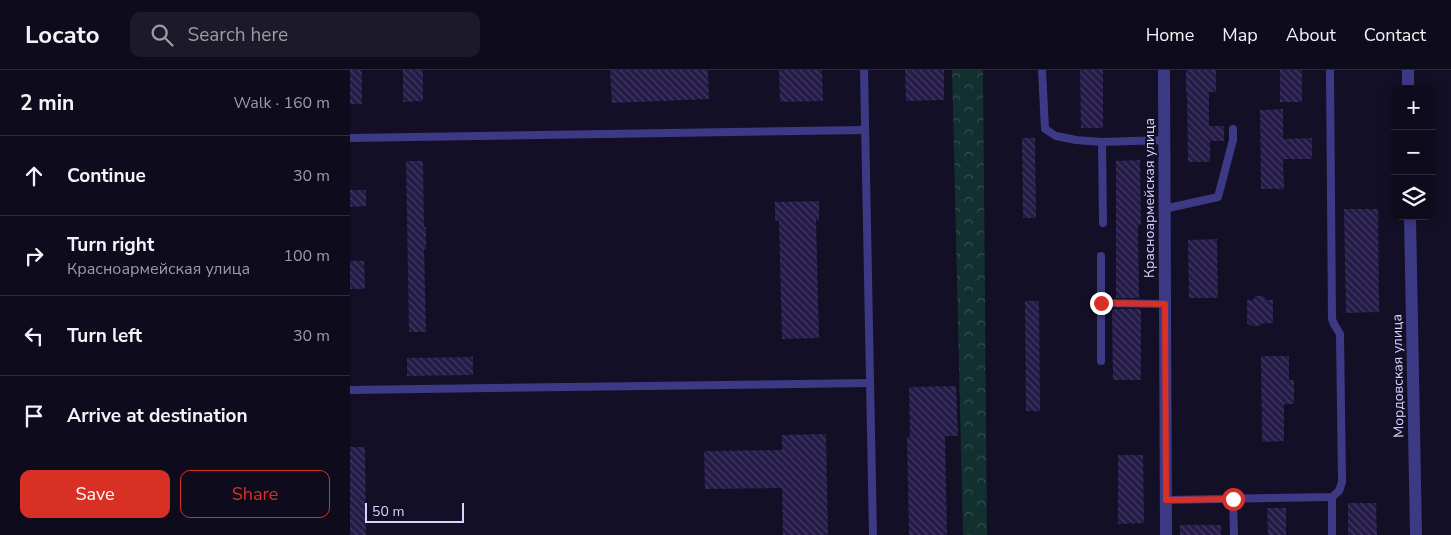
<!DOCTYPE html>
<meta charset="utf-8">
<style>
:root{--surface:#0e0b1c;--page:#1c1929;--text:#f1f3f6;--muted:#9b9ba3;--line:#2e2b3b;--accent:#d93025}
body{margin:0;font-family:"Nunito Sans",sans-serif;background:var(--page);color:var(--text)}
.controls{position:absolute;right:15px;top:15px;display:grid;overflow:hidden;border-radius:10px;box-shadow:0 2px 12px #0003}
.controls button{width:45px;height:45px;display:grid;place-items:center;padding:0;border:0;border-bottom:1px solid var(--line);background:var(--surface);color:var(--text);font:25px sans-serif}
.scale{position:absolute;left:15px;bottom:12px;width:99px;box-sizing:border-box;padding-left:5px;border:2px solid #d9d4ff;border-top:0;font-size:14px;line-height:18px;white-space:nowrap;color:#d9d4ff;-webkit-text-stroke:4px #130f26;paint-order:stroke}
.stop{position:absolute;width:15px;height:15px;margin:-11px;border:4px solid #d93025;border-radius:50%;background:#fff}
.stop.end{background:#d93025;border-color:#fff;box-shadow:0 1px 5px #0008}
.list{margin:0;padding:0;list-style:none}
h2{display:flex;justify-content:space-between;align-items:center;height:65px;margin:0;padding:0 20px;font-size:21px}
h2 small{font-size:16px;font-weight:400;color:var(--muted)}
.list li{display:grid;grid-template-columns:32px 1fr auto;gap:15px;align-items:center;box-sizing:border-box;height:80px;padding:0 20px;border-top:1px solid var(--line)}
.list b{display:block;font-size:19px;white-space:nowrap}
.list p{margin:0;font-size:16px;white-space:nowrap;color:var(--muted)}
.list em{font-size:16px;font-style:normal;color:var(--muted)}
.actions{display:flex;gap:10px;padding:15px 20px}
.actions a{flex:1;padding:11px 0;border:1px solid var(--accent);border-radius:10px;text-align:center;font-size:18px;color:var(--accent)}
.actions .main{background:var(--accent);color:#fff}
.icon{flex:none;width:28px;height:28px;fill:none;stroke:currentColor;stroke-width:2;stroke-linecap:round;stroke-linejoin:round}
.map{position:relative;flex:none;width:1101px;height:465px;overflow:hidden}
header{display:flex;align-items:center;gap:30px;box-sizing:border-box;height:70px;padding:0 25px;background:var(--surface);border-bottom:1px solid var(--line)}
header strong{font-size:24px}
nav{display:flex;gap:28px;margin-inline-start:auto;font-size:18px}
.search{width:350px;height:45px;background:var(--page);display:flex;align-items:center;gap:12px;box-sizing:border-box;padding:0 18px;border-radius:10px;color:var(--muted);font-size:19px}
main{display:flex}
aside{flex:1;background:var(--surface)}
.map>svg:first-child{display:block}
.forest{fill:url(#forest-crowns)}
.building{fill:url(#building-back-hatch)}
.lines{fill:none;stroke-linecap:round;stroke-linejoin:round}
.lane{stroke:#3d3a85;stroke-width:8}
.street{stroke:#3d3a85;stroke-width:12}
.route{stroke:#d93025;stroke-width:6}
.labels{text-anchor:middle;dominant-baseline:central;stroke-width:4;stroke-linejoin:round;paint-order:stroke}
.street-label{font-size:14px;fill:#d9d4ff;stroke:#130f26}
</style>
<header>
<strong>Locato</strong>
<div class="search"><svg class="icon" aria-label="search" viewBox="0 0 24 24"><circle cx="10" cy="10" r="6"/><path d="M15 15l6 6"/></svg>Search here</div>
<nav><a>Home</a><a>Map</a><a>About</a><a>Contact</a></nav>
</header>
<main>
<aside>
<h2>2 min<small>Walk · 160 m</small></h2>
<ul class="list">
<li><svg class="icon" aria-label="ahead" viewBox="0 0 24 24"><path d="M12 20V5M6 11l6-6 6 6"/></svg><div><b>Continue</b></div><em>30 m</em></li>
<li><svg class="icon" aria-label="right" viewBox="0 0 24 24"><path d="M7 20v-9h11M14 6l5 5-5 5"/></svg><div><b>Turn right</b><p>Красноармейская улица</p></div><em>100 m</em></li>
<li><svg class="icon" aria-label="left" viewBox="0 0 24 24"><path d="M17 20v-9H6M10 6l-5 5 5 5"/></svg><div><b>Turn left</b></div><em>30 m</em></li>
<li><svg class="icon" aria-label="arrive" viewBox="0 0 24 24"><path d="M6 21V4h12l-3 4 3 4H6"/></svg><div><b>Arrive at destination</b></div></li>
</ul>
<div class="actions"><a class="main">Save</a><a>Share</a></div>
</aside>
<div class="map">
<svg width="1101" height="465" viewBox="0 0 1101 465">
<defs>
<pattern id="forest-crowns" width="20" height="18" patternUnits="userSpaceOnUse" patternTransform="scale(1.25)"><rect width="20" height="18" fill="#12302f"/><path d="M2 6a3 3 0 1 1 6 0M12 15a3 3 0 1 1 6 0" fill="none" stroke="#344d4e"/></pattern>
<pattern id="building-back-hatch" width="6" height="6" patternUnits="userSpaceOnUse" patternTransform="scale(1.25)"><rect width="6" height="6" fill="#241b47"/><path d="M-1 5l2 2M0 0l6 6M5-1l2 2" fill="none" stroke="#433b63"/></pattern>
</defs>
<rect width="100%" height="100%" fill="#130f26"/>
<!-- forest -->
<path class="forest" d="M602,0H633L637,465H613Z"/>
<!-- building -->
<g class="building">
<rect x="0" y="0" width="12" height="34"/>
<path d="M53,0H73V31L53,32Z"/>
<path d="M260,0H358L359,29L262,33Z"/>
<path d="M429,0H472L473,31L430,32Z"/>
<path d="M555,0H594V30L556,31Z"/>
<path d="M730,0H753V58H731Z"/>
<path d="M836,0H866V22H859V56H874V71H860V92H838L837,22H836Z"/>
<rect x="930" y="0" width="22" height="32"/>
<path d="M933,39V69L962,68V89H933L934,119H911L910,40Z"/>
<path d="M672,68H685L686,148H673Z"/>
<path d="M790,90L791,155H788L789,228H766V91Z"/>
<path d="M56,91H73L74,157H76V179H74L76,262H59Z"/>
<path d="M0,120H16V136L0,137Z"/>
<path d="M469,131V150H466L469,268L432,269L429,150L425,151V132Z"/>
<path d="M994,139H1028L1029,242L996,243Z"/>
<path d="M867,169L868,228H839L838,170Z"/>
<path d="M0,191H14L15,219H0Z"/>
<path d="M906,226H913L917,230H923V253H914L909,256H902L897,253V230H903Z"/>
<path d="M675,231H689L690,341H676Z"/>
<path d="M766,239H791V310H763L762,240Z"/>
<path d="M911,286H939V310H944V334H934V371L912,372Z"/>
<path d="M123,287V305L57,306V288Z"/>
<path d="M606,316L608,366H595L597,465H559L557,367H560L559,317Z"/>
<path d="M476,364L478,465H433L432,418L355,419L354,381L432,380V365Z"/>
<path d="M0,377H15L16,465H0Z"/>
<path d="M768,385H793L794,453L768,454Z"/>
<path d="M998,433H1026L1027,465H998Z"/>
<path d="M917,438H936V465H918Z"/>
<rect x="830" y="455" width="41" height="10"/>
</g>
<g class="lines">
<!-- lane -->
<g class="lane">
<path d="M514,0L523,465"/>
<path d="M692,0L695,59L706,66L726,70L752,72"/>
<path d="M0,68L515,60"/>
<path d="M814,139L868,127L883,70V59"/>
<path d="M753,153L752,72L814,70"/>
<path d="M751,233L815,234"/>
<path d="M751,291V186"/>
<path d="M0,320L520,313"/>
<path d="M982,427V465"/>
<path d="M883,429L884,465"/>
<path d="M816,430L982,427L989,421L992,412L990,264L984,254L982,249L980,0"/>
</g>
<!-- street -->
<g class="street">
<path d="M814,0L816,465"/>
<path d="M1058,0V19"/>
<path d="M1060,146L1066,465"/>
</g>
</g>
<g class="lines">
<!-- route -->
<path class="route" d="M751,233L815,234L816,430L883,429"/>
</g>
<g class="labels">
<!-- street labels -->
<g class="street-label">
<text transform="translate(799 128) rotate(-90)">Красноармейская улица</text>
<text transform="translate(1048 306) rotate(-91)">Мордовская улица</text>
</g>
</g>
</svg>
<div class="controls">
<button>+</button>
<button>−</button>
<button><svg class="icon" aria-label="layers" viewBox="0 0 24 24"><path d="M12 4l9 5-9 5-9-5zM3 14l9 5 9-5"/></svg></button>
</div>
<div class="scale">50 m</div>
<div class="stop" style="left:883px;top:429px"></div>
<div class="stop end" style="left:751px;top:233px"></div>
</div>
</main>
